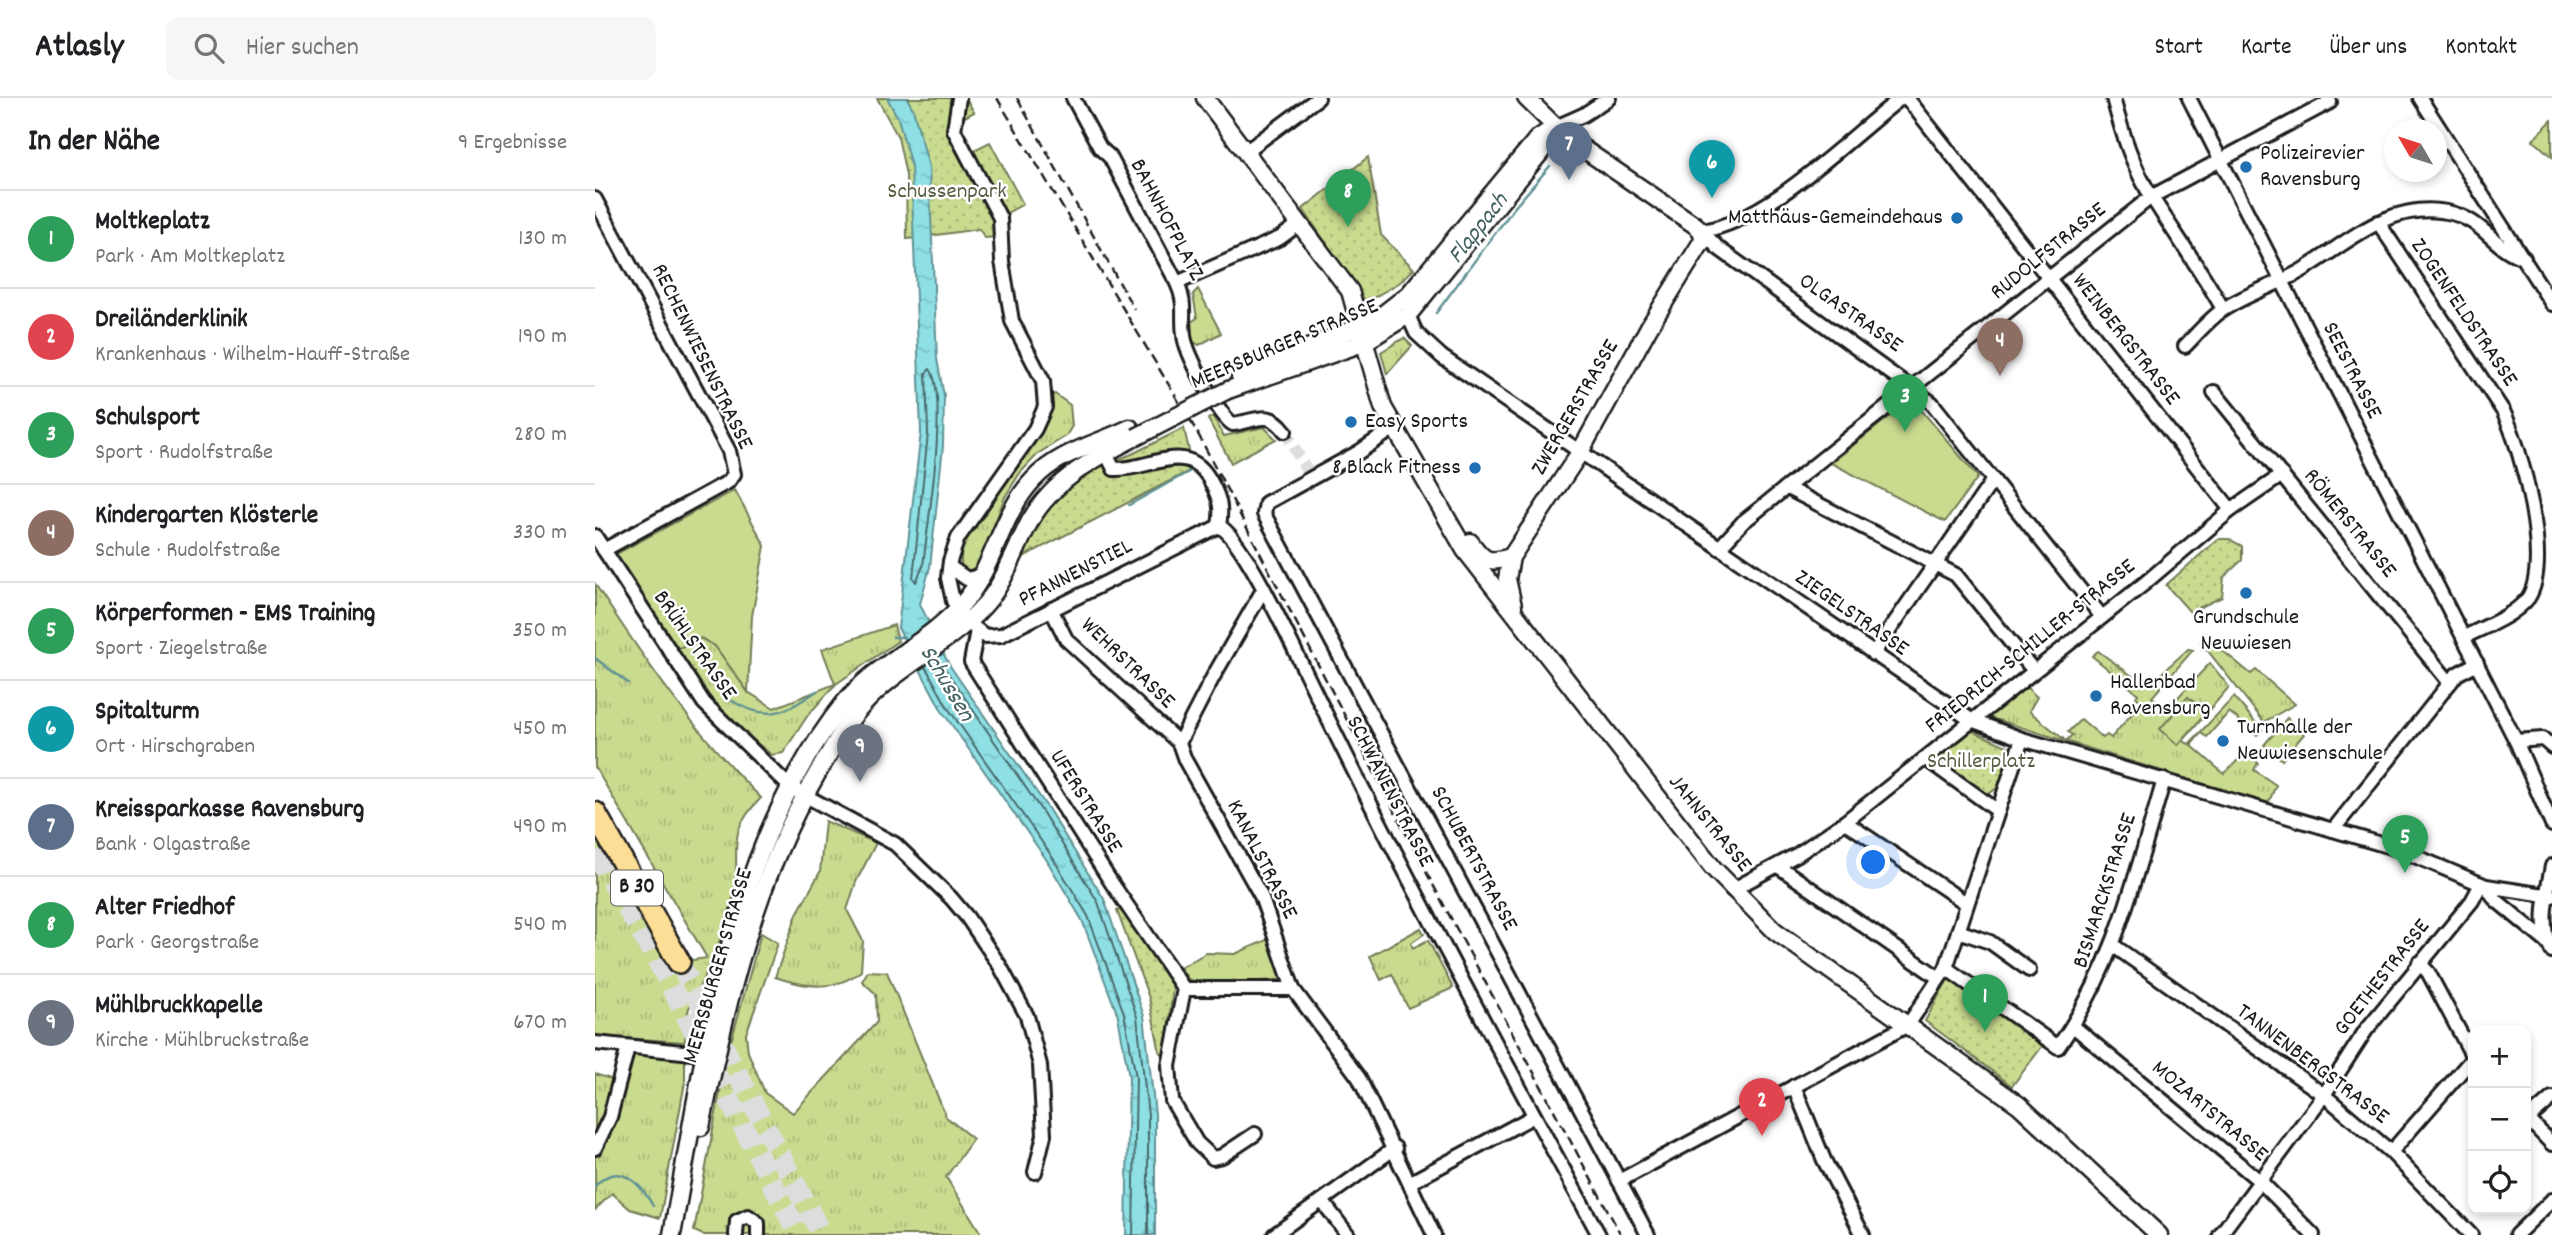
<!DOCTYPE html>
<html lang="de">
<meta charset="utf-8">
<style>
:root{--surface:#fff;--page:#f6f6f6;--text:#202124;--muted:#757577;--line:#e0e0e0;--accent:#0b8043}
body{margin:0;font-family:Dekko,sans-serif;background:var(--page);color:var(--text)}
.controls{position:absolute;right:21px;bottom:21px;display:grid;overflow:hidden;border-radius:14px;box-shadow:0 4px 10px #0003}
.controls button{width:63px;height:63px;display:grid;place-items:center;padding:0;border:0;border-bottom:2px solid var(--line);background:var(--surface);color:var(--text);font:35px sans-serif}
.compass{position:absolute;left:1789px;top:21px;width:63px;height:63px;border-radius:50%;background:var(--surface);box-shadow:0 4px 10px #0003;rotate:309deg}
.you{position:absolute;left:1279px;top:765px;width:24px;height:24px;margin:-18px;border:5px solid #fff;border-radius:50%;background:#1a73e8;box-shadow:0 0 0 10px #1a73e833}
.badge{display:grid;place-items:center;width:46px;height:46px;border-radius:50%;background:var(--accent);color:#fff;font-size:23px;font-weight:700}
.pin{position:absolute;translate:-50% -58px;filter:drop-shadow(0 2px 4px #0008)}
.pin::after{content:'';position:absolute;top:37px;width:24px;height:21px;background:inherit;clip-path:polygon(0 0,100% 0,50% 100%)}
.list{margin:0;padding:0;list-style:none}
h2{display:flex;justify-content:space-between;align-items:center;height:91px;margin:0;padding:0 28px;font-size:30px}
h2 small{font-size:23px;font-weight:400;color:var(--muted)}
.list li{display:grid;grid-template-columns:46px 1fr auto;gap:21px;align-items:center;box-sizing:border-box;height:98px;padding:0 28px;border-top:2px solid var(--line)}
.list b{display:block;font-size:26px;white-space:nowrap}
.list p{margin:0;font-size:23px;white-space:nowrap;color:var(--muted)}
.list em{font-size:23px;font-style:normal;color:var(--muted)}
.icon{flex:none;width:38px;height:38px;fill:none;stroke:currentColor;stroke-width:2;stroke-linecap:round;stroke-linejoin:round}
.map{position:relative;flex:none;width:1957px;height:1137px;overflow:hidden}
header{display:flex;align-items:center;gap:42px;box-sizing:border-box;height:98px;padding:0 35px;background:var(--surface);border-bottom:2px solid var(--line)}
header strong{font-size:33px}
nav{display:flex;gap:38px;margin-inline-start:auto;font-size:24px}
.search{width:490px;height:63px;background:var(--page);display:flex;align-items:center;gap:18px;box-sizing:border-box;padding:0 24px;border-radius:14px;color:var(--muted);font-size:26px}
main{display:flex}
aside{flex:1;background:var(--surface)}
.map>svg:first-child{display:block}
.grass{fill:url(#grass-tufts);stroke:#727c56;stroke-width:2}
.forest{fill:url(#forest-crowns);stroke:#727c56;stroke-width:2}
.park{fill:url(#park-dots);stroke:#727c56;stroke-width:2}
.garden{fill:#c9db8f;stroke:#727c56;stroke-width:2}
.water{fill:url(#water-ripples);stroke:#609295;stroke-width:2}
.lines{fill:none;stroke-linecap:round;stroke-linejoin:round}
.shore{stroke:#4a6a6c;stroke-width:2}
.stream{stroke:#609295;stroke-width:2.5}
.street-tunnel{stroke:#ddd;stroke-width:12;stroke-dasharray:12 6;stroke-linecap:butt}
.highway-tunnel{stroke:#ddd;stroke-width:21;stroke-dasharray:21 10;stroke-linecap:butt}
.street-casing{stroke:#1c1c1c;stroke-width:18}
.secondary-casing{stroke:#1c1c1c;stroke-width:21}
.highway-casing{stroke:#1c1c1c;stroke-width:26}
.street{stroke:#fff;stroke-width:12}
.secondary{stroke:#fff;stroke-width:16}
.highway{stroke:#fdde96;stroke-width:21}
.rail{stroke:#1c1c1c;stroke-width:2.5;stroke-dasharray:10 5;stroke-linecap:butt}
.secondary-bridge-casing{stroke:#1c1c1c;stroke-width:21;stroke-linecap:butt}
.secondary-bridge{stroke:#fff;stroke-width:16}
.poi-dot{fill:#1f6fb2;stroke:#fff;stroke-width:2.5}
.labels{text-anchor:middle;dominant-baseline:central;stroke-width:5;stroke-linejoin:round;paint-order:stroke}
.shield{fill:#fff;stroke:#606060;stroke-width:2}
.shield-label{font-size:21px;font-weight:bold;fill:#1c1c1c}
.poi-label{font-size:23px;fill:#1c1c1c;stroke:#fff;text-anchor:start}
.park-label{font-size:23px;fill:#595f44;stroke:#fff}
.street-label{font-size:23px;fill:#1c1c1c;stroke:#fff}
.water-label{font-size:24px;font-style:italic;fill:#446162;stroke:#fff}
</style>
<header>
<strong>Atlasly</strong>
<div class="search"><svg class="icon" aria-label="search" viewBox="0 0 24 24"><circle cx="10" cy="10" r="6"/><path d="M15 15l6 6"/></svg>Hier suchen</div>
<nav><a>Start</a><a>Karte</a><a>Über uns</a><a>Kontakt</a></nav>
</header>
<main>
<aside>
<h2>In der Nähe<small>9 Ergebnisse</small></h2>
<ul class="list">
<li><span class="badge" style="background:#2e9e5b">1</span><div><b>Moltkeplatz</b><p>Park · Am Moltkeplatz</p></div><em>130 m</em></li>
<li><span class="badge" style="background:#e0444e">2</span><div><b>Dreiländerklinik</b><p>Krankenhaus · Wilhelm-Hauff-Straße</p></div><em>190 m</em></li>
<li><span class="badge" style="background:#2e9e5b">3</span><div><b>Schulsport</b><p>Sport · Rudolfstraße</p></div><em>280 m</em></li>
<li><span class="badge" style="background:#8d6e63">4</span><div><b>Kindergarten Klösterle</b><p>Schule · Rudolfstraße</p></div><em>330 m</em></li>
<li><span class="badge" style="background:#2e9e5b">5</span><div><b>Körperformen - EMS Training</b><p>Sport · Ziegelstraße</p></div><em>350 m</em></li>
<li><span class="badge" style="background:#0f9aa8">6</span><div><b>Spitalturm</b><p>Ort · Hirschgraben</p></div><em>450 m</em></li>
<li><span class="badge" style="background:#5c6f8a">7</span><div><b>Kreissparkasse Ravensburg</b><p>Bank · Olgastraße</p></div><em>490 m</em></li>
<li><span class="badge" style="background:#2e9e5b">8</span><div><b>Alter Friedhof</b><p>Park · Georgstraße</p></div><em>540 m</em></li>
<li><span class="badge" style="background:#6b7280">9</span><div><b>Mühlbruckkapelle</b><p>Kirche · Mühlbruckstraße</p></div><em>670 m</em></li>
</ul>
</aside>
<div class="map">
<svg width="1957" height="1137" viewBox="0 0 1957 1137">
<defs>
<pattern id="grass-tufts" width="24" height="20" patternUnits="userSpaceOnUse" patternTransform="scale(1.75)"><rect width="24" height="20" fill="#c9db8f"/><path d="M3 7l-1-3M5 7V3M7 7l1-3M15 17l-1-3M17 17v-4M19 17l1-3" fill="none" stroke="#acbb7b"/></pattern>
<pattern id="forest-crowns" width="20" height="18" patternUnits="userSpaceOnUse" patternTransform="scale(1.75)"><rect width="20" height="18" fill="#c9db8f"/><path d="M2 6a3 3 0 1 1 6 0M12 15a3 3 0 1 1 6 0" fill="none" stroke="#acbb7b"/></pattern>
<pattern id="park-dots" width="8" height="8" patternUnits="userSpaceOnUse" patternTransform="scale(1.75)"><rect width="8" height="8" fill="#c9db8f"/><path d="M2 2h.1M6 6h.1" fill="none" stroke="#acbb7b" stroke-width="1.8" stroke-linecap="round"/></pattern>
<pattern id="water-ripples" width="26" height="14" patternUnits="userSpaceOnUse" patternTransform="scale(1.75)"><rect width="26" height="14" fill="#8ee0e5"/><path d="M2 4q2-2 4 0t4 0M15 11q2-2 4 0t4 0" fill="none" stroke="#7ac0c4"/></pattern>
</defs>
<rect width="100%" height="100%" fill="#fff"/>
<filter id="ink" filterUnits="userSpaceOnUse"><feTurbulence type="fractalNoise" baseFrequency=".0143" numOctaves="2"/><feDisplacementMap in="SourceGraphic" scale="14" xChannelSelector="R" yChannelSelector="G"/><feConvolveMatrix kernelMatrix="1 2 1 2 8 2 1 2 1" color-interpolation-filters="sRGB"/></filter>
<g filter="url(#ink)">
<!-- grass -->
<g class="grass">
<path d="M603,191L626,235L604,247L597,243L596,224L602,220L598,196Z"/>
<path d="M809,240L817,248L792,276L786,254Z"/>
<path d="M460,296L475,307L477,328L471,338L444,355L425,375L410,399L383,468L372,474L367,471C354,410 459,360 454,299Z"/>
<path d="M618,318L629,338L669,329L681,341L636,365L613,321Z"/>
<path d="M0,486C51,564 99,634 166,700C128,738 147,751 139,795C135,817 125,842 117,863C103,897 89,902 90,944L16,939L0,942V731L77,865L112,860L0,669Z"/>
<path d="M299,527L303,543L241,586L213,617L188,655L177,657C138,627 107,592 77,553L105,540L120,548L153,594L179,610L240,586L227,551Z"/>
<path d="M1611,539L1656,576L1661,572L1700,606L1669,624L1606,544Z"/>
<path d="M1593,551L1598,552L1557,599L1572,611L1615,565L1634,589L1588,643L1594,646L1639,599L1667,632L1662,637L1634,614L1612,639L1606,635L1596,647L1629,676L1652,653L1663,665L1659,672L1681,687L1673,706L1390,618L1430,588L1442,599L1434,613L1471,643L1477,637L1473,634L1486,621L1508,640L1512,637L1516,640L1547,604L1541,599L1543,596L1497,558L1503,553L1543,582L1549,579L1557,584Z"/>
<path d="M230,723L281,745L261,784L252,812L268,843L266,873C240,894 210,889 180,879L202,816L225,774Z"/>
<path d="M826,830L829,836L816,845L818,850L833,842L858,890L813,910L797,876L786,882L775,858Z"/>
<path d="M166,835L183,845L151,936L153,954L170,995L198,1015L282,924L281,896L267,883L273,873L292,874L351,1019L378,1041L351,1079L387,1137H108L99,1133L131,962Z"/>
<path d="M676,840L690,881L619,887L594,882L585,870L611,855L640,856Z"/>
<path d="M33,949L90,954V984L65,1120L35,1111L17,1095L0,1112V976L25,984Z"/>
</g>
<!-- forest -->
<path class="forest" d="M1957,22V59L1938,42Z"/>
<!-- park -->
<g class="park">
<path d="M282,0H371L379,14L353,28L370,40L369,57L395,44L428,106L401,121V139L390,140L384,131L312,141L311,77L303,39Z"/>
<path d="M773,59L786,137L819,171L804,185L771,204L708,111Z"/>
<path d="M589,330L598,371L426,460L459,399L487,375L537,356Z"/>
<path d="M1623,441H1634L1647,448V462L1629,479L1627,499L1595,514L1571,487Z"/>
<path d="M1377,633L1417,650L1403,689L1390,699L1340,662Z"/>
<path d="M527,810L578,890L570,956L565,955L554,900L522,813Z"/>
<path d="M1353,881L1374,891L1449,946L1417,988L1330,923Z"/>
</g>
<!-- garden -->
<g class="garden">
<path d="M1317,301L1383,379L1350,424L1236,365Z"/>
<path d="M140,392L170,448L157,518L153,594L120,548L106,540L77,553L21,456Z"/>
<path d="M1593,599L1611,615L1583,647L1565,631Z"/>
<path d="M1692,620L1709,636L1687,662L1669,647Z"/>
</g>
<!-- water -->
<path class="water" d="M292,0H312L318,11L334,69L342,261L349,298L348,348L335,469L325,506L353,565L454,712L509,801L549,918L560,1016V1137H531L534,979L523,918L487,822L451,761L347,613L303,530L326,334L316,68L303,20Z"/>
<g class="lines">
<!-- shore -->
<g class="shore">
<path d="M335,271C354,299 332,430 328,468L321,484L318,480L333,335L331,275Z"/>
<path d="M342,559L448,715L503,804L542,919L553,1017V1137"/>
<path d="M330,568L353,610L456,757L493,818L529,915L541,979L538,1137"/>
</g>
<!-- stream -->
<g class="stream">
<path d="M841,215L919,110L955,68"/>
<path d="M534,407L599,371"/>
<path d="M298,539H309"/>
<path d="M0,560L33,585"/>
<path d="M137,603C173,624 189,615 222,593"/>
<path d="M0,1088C24,1061 46,1086 58,1108"/>
</g>
<!-- street-tunnel -->
<path class="street-tunnel" d="M690,333L712,373"/>
<!-- highway-tunnel -->
<g class="highway-tunnel">
<path d="M0,754L67,871L204,1137"/>
<path d="M84,864L227,1137"/>
</g>
<!-- street casing -->
<g class="street-casing">
<g id="street">
<path d="M364,0L359,32L405,120L407,163L417,223L448,283L450,309L440,331L363,440L355,463L353,480L358,503L371,523L390,538L406,537L624,428"/>
<path d="M478,0L505,50L515,59L582,185C592,207 586,216 589,237C590,254 625,320 638,326C662,323 674,311 690,333"/>
<path d="M1312,0L1636,412"/>
<path d="M1518,0C1527,34 1538,71 1558,101C1582,139 1606,172 1628,211"/>
<path d="M1594,0L1921,643L1957,727"/>
<path d="M1825,0L1957,206"/>
<path d="M961,29L988,17L1014,0"/>
<path d="M650,54L723,0"/>
<path d="M0,101L134,353L139,376L133,384L9,452"/>
<path d="M1783,124L1908,313C1927,351 1957,465 1933,500C1918,519 1889,529 1869,539"/>
<path d="M1107,133L1123,150L1337,305L1507,519"/>
<path d="M1107,133C1175,122 1250,43 1306,0"/>
<path d="M582,185L685,140L704,126"/>
<path d="M813,217L821,235L847,259L1376,622L1427,641L1803,751L1891,788L1957,798"/>
<path d="M1590,248C1602,236 1615,220 1629,211C1653,195 1682,187 1706,173C1752,146 1793,103 1852,114C1889,121 1899,152 1929,160"/>
<path d="M1619,294L1855,585"/>
<path d="M799,330L764,354L671,405L669,416L1053,1137"/>
<path d="M511,355L519,371C555,373 594,338 617,386C625,401 627,411 624,428"/>
<path d="M1192,390L1361,477L1439,573"/>
<path d="M624,428C647,439 691,535 705,563C798,757 901,947 1004,1137"/>
<path d="M0,438L109,605L196,690L300,746L356,800L372,819L405,868L432,918L445,967L449,1037L440,1074"/>
<path d="M1124,450L1148,424L1556,99L1735,4L1733,0"/>
<path d="M355,469L372,481L388,477"/>
<path d="M668,492L618,579L584,645L590,662L666,798L698,891L764,980L839,1137"/>
<path d="M456,511L471,541L584,645"/>
<path d="M382,532L376,564L516,784L589,891L574,968L577,1003L602,1045L618,1060L627,1058L660,1036"/>
<path d="M1278,556L1398,382"/>
<path d="M1921,643L1948,641L1957,649"/>
<path d="M1331,661L1403,713"/>
<path d="M1250,724L1371,805"/>
<path d="M1738,732L1862,576L1882,565"/>
<path d="M1183,768L1344,880"/>
<path d="M1957,768C1952,795 1943,828 1957,853"/>
<path d="M1891,788L1901,802L1953,845"/>
<path d="M1137,792L1203,756L1250,724L1550,485L1636,412L1687,377"/>
<path d="M1363,833L1395,844L1434,872"/>
<path d="M1519,848L1729,997L1796,1054L1876,1137"/>
<path d="M1824,865L1833,874L1878,959"/>
<path d="M1351,870L1463,949C1520,869 1541,775 1569,682"/>
<path d="M589,891H698"/>
<path d="M1478,928L1666,1084L1718,1137"/>
<path d="M0,945L117,957"/>
<path d="M1199,988L1229,1062L1268,1137"/>
<path d="M1931,1019L1957,1046"/>
<path d="M1933,1021L1957,1000"/>
<path d="M0,1050L15,1019L33,949"/>
<path d="M1796,1054L1878,960"/>
<path d="M1024,1083L1313,927L1351,870L1427,641"/>
<path d="M816,1084L939,1018"/>
<path d="M727,1103L753,1137"/>
<path d="M141,1137L142,1123L153,1118L163,1125V1137"/>
<path d="M679,1137L800,1050"/>
<path d="M1625,1137L1729,997L1771,932L1877,803L1886,786"/>
<path d="M1921,1137L1957,1102"/>
</g>
</g>
<!-- secondary casing -->
<g class="secondary-casing">
<g id="secondary">
<path d="M610,0L755,193L788,309L870,452L1118,770L1180,833L1424,1007L1564,1137"/>
<path d="M645,278L764,229L787,217L814,196L942,41L960,29"/>
<path d="M633,292L768,245L813,217L945,55L961,29"/>
<path d="M875,444C889,463 892,466 916,459"/>
<path d="M918,508L912,481L916,459L984,356L1054,229L1108,142L1107,133L1100,127L971,39L931,0"/>
<path d="M106,1029C131,906 159,784 223,674C237,652 249,627 267,608C304,566 362,543 396,499C413,476 422,448 435,423C459,381 500,360 541,339"/>
<path d="M77,1137C110,958 133,750 250,604C283,564 335,544 368,505C400,469 405,417 438,382C463,354 503,346 535,330"/>
</g>
</g>
<!-- highway casing -->
<g class="highway-casing">
<path id="highway" d="M0,715L84,864"/>
</g>
<!-- street -->
<use href="#street" class="street"/>
<!-- secondary -->
<use href="#secondary" class="secondary"/>
<!-- highway -->
<use href="#highway" class="highway"/>
<!-- rail -->
<g class="rail">
<path d="M402,0L602,334L829,770L1026,1137"/>
<path d="M422,0L539,211"/>
</g>
<!-- secondary-bridge casing -->
<g class="secondary-bridge-casing">
<path id="secondary-bridge" d="M541,339L633,292"/>
</g>
<!-- secondary-bridge -->
<use href="#secondary-bridge" class="secondary-bridge"/>
</g>
</g>
<!-- markers -->
<g class="poi-dot">
<circle cx="1651" cy="69" r="7"/>
<circle cx="1362" cy="120" r="7"/>
<circle cx="756" cy="324" r="7"/>
<circle cx="880" cy="370" r="7"/>
<circle cx="1651" cy="495" r="7"/>
<circle cx="1501" cy="598" r="7"/>
<circle cx="1628" cy="643" r="7"/>
</g>
<g class="labels">
<!-- shield labels -->
<rect class="shield" x="16" y="772.5" width="52" height="35" rx="5"/>
<g class="shield-label">
<text x="42" y="790">B 30</text>
</g>
<!-- poi labels -->
<g class="poi-label">
<text x="1665" y="56">Polizeirevier<tspan x="1665" dy="26">Ravensburg</tspan></text>
<text x="1348" y="120" text-anchor="end">Matthäus-Gemeindehaus</text>
<text x="770" y="324">Easy Sports</text>
<text x="866" y="370" text-anchor="end">8 Black Fitness</text>
<text x="1651" y="520" text-anchor="middle">Grundschule<tspan x="1651" dy="26">Neuwiesen</tspan></text>
<text x="1515" y="585">Hallenbad<tspan x="1515" dy="26">Ravensburg</tspan></text>
<text x="1642" y="630">Turnhalle der<tspan x="1642" dy="26">Neuwiesenschule</tspan></text>
</g>
<!-- park labels -->
<g class="park-label">
<text x="352" y="94">Schussenpark</text>
<text x="1386" y="664">Schillerplatz</text>
</g>
<!-- street labels -->
<g class="street-label">
<text transform="translate(571 122) rotate(62)">BAHNHOFPLATZ</text>
<text transform="translate(1454 154) rotate(-39)">RUDOLFSTRASSE</text>
<text transform="translate(1868 215) rotate(56)">ZOGENFELDSTRASSE</text>
<text transform="translate(1255 216) rotate(35)">OLGASTRASSE</text>
<text transform="translate(1530 242) rotate(52)">WEINBERGSTRASSE</text>
<text transform="translate(690 247) rotate(-23)">MEERSBURGER STRASSE</text>
<text transform="translate(106 259) rotate(64)">RECHENWIESENSTRASSE</text>
<text transform="translate(1756 273) rotate(63)">SEESTRASSE</text>
<text transform="translate(981 310) rotate(-60)">ZWERGERSTRASSE</text>
<text transform="translate(1754 426) rotate(51)">RÖMERSTRASSE</text>
<text transform="translate(481 476) rotate(-27)">PFANNENSTIEL</text>
<text transform="translate(1256 516) rotate(35)">ZIEGELSTRASSE</text>
<text transform="translate(99 548) rotate(55)">BRÜHLSTRASSE</text>
<text transform="translate(1436 549) rotate(-39)">FRIEDRICH-SCHILLER-STRASSE</text>
<text transform="translate(532 566) rotate(44)">WEHRSTRASSE</text>
<text transform="translate(794 694) rotate(63)">SCHWANENSTRASSE</text>
<text transform="translate(490 704) rotate(58)">UFERSTRASSE</text>
<text transform="translate(1114 726) rotate(51)">JAHNSTRASSE</text>
<text transform="translate(878 761) rotate(62)">SCHUBERTSTRASSE</text>
<text transform="translate(666 762) rotate(63)">KANALSTRASSE</text>
<text transform="translate(1511 793) rotate(-72)">BISMARCKSTRASSE</text>
<text transform="translate(124 868) rotate(-74)">MEERSBURGER STRASSE</text>
<text transform="translate(1788 880) rotate(-52)">GOETHESTRASSE</text>
<text transform="translate(1717 967) rotate(37)">TANNENBERGSTRASSE</text>
<text transform="translate(1614 1014) rotate(40)">MOZARTSTRASSE</text>
</g>
<!-- water labels -->
<g class="water-label">
<text transform="translate(884 131) rotate(-52)">Flappach</text>
<text transform="translate(351 586) rotate(59)">Schussen</text>
</g>
</g>
</svg>
<div class="controls">
<button>+</button>
<button>−</button>
<button><svg class="icon" aria-label="locate" viewBox="0 0 24 24"><circle cx="12" cy="12" r="6"/><path d="M12 2v4M12 18v4M2 12h4M18 12h4"/></svg></button>
</div>
<svg class="compass" viewBox="-18 -18 36 36"><path d="M0-13l5 13h-10z" fill="#e53935"/><path d="M0 13l5-13h-10z" fill="#757577"/></svg>
<div class="you"></div>
<div class="pin badge" style="left:1390px;top:934px;background:#2e9e5b">1</div>
<div class="pin badge" style="left:1167px;top:1038px;background:#e0444e">2</div>
<div class="pin badge" style="left:1310px;top:334px;background:#2e9e5b">3</div>
<div class="pin badge" style="left:1405px;top:278px;background:#8d6e63">4</div>
<div class="pin badge" style="left:1810px;top:775px;background:#2e9e5b">5</div>
<div class="pin badge" style="left:1117px;top:100px;background:#0f9aa8">6</div>
<div class="pin badge" style="left:974px;top:82px;background:#5c6f8a">7</div>
<div class="pin badge" style="left:753px;top:129px;background:#2e9e5b">8</div>
<div class="pin badge" style="left:265px;top:684px;background:#6b7280">9</div>
</div>
</main>
